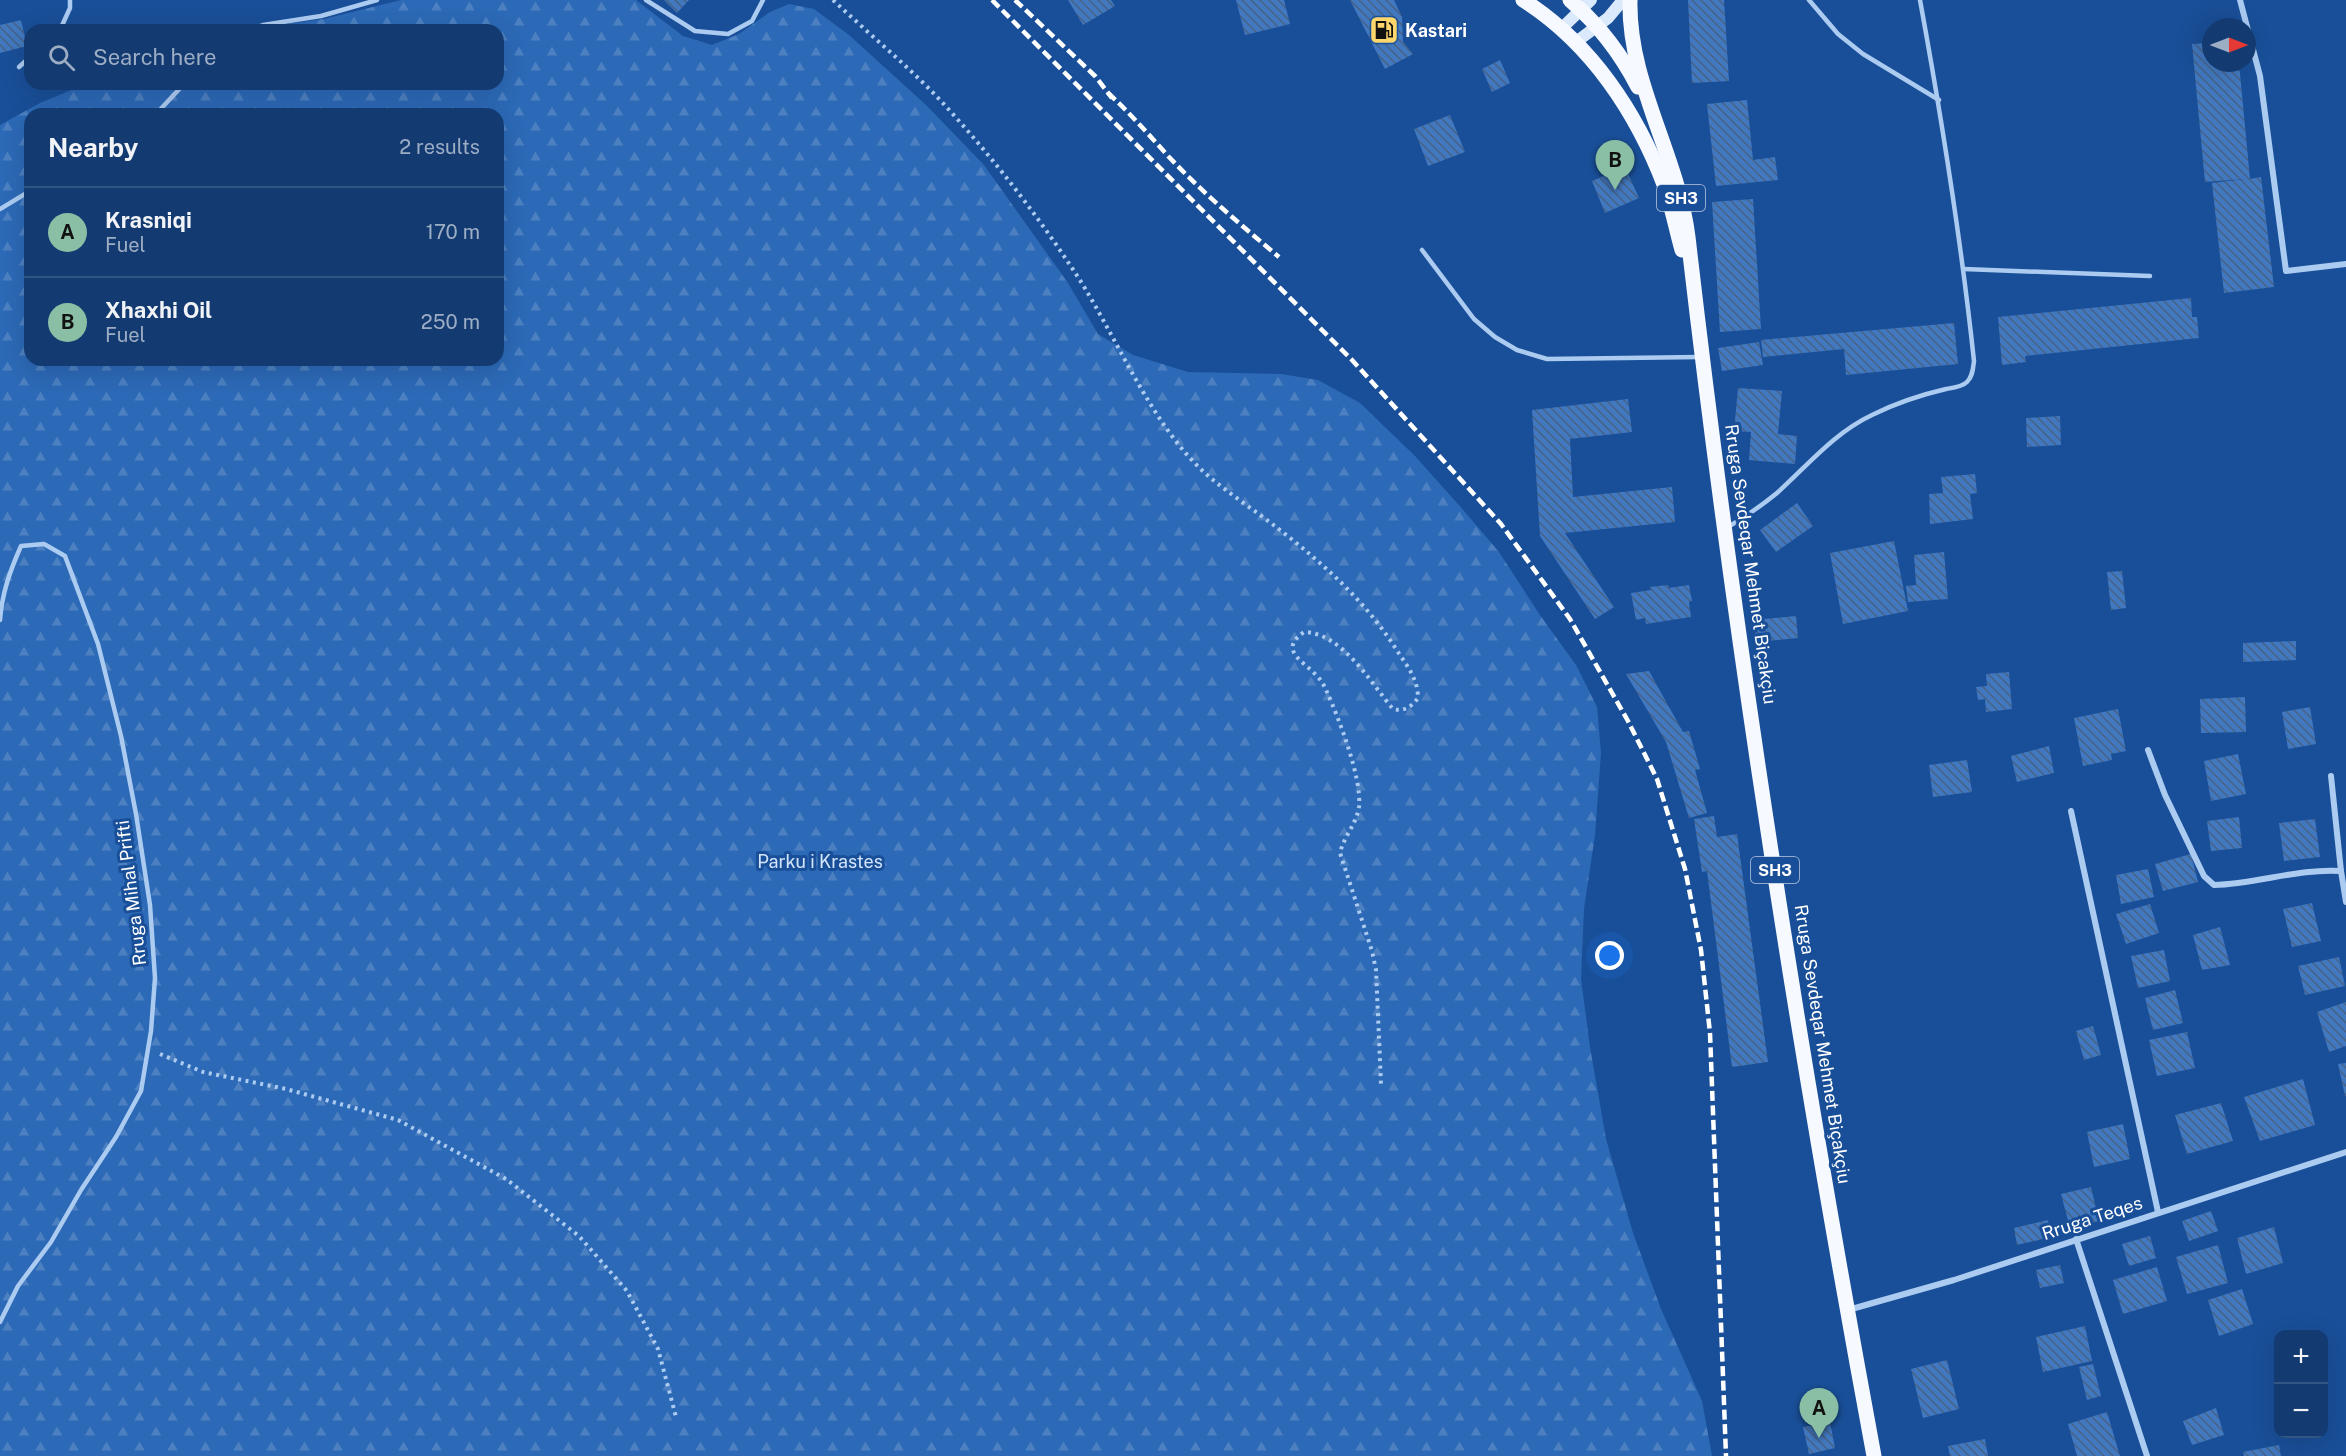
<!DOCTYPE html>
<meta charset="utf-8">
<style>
:root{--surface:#133b72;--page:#1c4277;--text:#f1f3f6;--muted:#9dadc4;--line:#325584;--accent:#8abfa5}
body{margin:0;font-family:"Public Sans",sans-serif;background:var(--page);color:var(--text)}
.controls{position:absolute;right:18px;bottom:18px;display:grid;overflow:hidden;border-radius:12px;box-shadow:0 6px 24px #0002}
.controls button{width:54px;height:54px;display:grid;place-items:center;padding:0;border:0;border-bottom:2px solid var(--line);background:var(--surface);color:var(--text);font:30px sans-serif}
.compass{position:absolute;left:2202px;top:18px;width:54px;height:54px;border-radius:50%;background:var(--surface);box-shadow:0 6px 24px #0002;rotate:90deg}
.you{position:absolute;left:1610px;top:956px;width:21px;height:21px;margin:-15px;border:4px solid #fff;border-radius:50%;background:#1a73e8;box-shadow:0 0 0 9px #1a73e833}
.badge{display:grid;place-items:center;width:39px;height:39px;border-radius:50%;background:var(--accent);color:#111;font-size:20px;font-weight:700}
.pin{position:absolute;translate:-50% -50px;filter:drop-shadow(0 2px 3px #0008)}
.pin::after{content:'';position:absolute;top:32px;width:21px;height:18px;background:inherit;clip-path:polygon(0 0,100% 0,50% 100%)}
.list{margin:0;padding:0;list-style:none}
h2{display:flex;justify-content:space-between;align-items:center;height:78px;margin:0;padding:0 24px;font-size:26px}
h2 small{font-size:20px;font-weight:400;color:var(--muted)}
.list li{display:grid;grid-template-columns:39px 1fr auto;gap:18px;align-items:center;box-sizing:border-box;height:90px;padding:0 24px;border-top:2px solid var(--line)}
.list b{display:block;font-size:22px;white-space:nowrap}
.list p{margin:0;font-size:20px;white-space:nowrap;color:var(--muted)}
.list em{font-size:20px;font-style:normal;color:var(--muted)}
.icon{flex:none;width:33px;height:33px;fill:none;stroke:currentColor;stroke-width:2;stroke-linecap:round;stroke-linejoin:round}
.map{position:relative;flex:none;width:2346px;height:1456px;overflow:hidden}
.search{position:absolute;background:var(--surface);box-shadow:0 6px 24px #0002;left:24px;top:24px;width:480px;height:66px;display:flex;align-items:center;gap:15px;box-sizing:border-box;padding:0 21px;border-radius:18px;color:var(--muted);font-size:22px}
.panel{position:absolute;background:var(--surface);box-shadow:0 6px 24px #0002;left:24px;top:108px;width:480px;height:258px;border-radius:18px}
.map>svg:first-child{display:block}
.forest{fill:url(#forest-firs);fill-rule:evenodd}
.building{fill:url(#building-back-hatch)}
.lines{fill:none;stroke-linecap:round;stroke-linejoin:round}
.path{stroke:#accbf1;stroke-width:4;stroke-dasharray:3 4.5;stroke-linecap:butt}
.lane{stroke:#accbf1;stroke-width:4.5}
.street{stroke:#accbf1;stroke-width:6}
.secondary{stroke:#dbe9fc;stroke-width:12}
.primary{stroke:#f6f9ff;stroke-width:15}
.rail{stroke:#fff;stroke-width:4.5;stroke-dasharray:10 4.5;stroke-linecap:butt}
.labels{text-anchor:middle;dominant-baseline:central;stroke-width:6;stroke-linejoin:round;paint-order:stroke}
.shield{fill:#194f98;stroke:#bacae0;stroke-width:1.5}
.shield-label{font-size:16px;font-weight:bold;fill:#fff}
.poi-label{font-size:18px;font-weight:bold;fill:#fff;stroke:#194f98;text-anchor:start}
.street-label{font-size:18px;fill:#fff;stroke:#194f98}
.park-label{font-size:18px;fill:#d3e5fc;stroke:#194f98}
</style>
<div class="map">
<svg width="2346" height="1456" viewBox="0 0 2346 1456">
<defs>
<pattern id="forest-firs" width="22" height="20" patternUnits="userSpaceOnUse" patternTransform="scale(1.5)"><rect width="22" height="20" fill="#2c69b6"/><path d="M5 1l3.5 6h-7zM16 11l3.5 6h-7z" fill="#4c80c1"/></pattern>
<pattern id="building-back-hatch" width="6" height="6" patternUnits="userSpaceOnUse" patternTransform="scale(1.5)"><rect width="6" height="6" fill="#4178bf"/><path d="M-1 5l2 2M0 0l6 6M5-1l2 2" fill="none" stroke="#466286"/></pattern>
</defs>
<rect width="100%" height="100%" fill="#194f98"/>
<!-- forest -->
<path class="forest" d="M401,0H636L683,36L712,45L739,34L770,12L789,4L814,9L849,35L926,105L984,165L1068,283L1098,334L1133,355L1188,372L1281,374L1318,380L1360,403L1415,456L1465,512L1499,552L1540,615L1576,665L1597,707L1601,753L1595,835L1584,909L1581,979L1590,1047L1606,1139L1633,1233L1661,1309L1702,1401L1712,1456H0V125L40,103L86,84H498V30H240L324,19ZM30,114H498V360H30Z"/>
<!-- building -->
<g class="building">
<path d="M664,0H689L677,13Z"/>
<path d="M1068,0H1111L1115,6L1083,25Z"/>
<path d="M1236,0H1284L1290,24L1245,35Z"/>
<path d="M1350,0H1394L1402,17L1403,42L1413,54L1385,69Z"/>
<path d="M1688,0H1724L1729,81L1692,83Z"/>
<path d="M21,20L27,46L0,53V25Z"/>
<path d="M2211,43V63H2239L2250,179L2261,177L2274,287L2224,293L2212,183L2245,179L2205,182L2192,44Z"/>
<path d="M1500,60L1510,83L1492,92L1482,69Z"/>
<path d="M1747,100L1753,160L1775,157L1778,180L1716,186L1707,104Z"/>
<path d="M1450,115L1465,152L1428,166L1414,129Z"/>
<path d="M1625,167L1639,198L1605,213L1592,181Z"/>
<path d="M1753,199L1761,329L1720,332L1712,202Z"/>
<path d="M2191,298L2192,317H2197L2199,338L2025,356L2026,362L2002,365L1998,317Z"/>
<path d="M1954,323L1958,364L1846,375L1844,349L1763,357L1761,340Z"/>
<path d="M1759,342L1763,365L1722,371L1718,348Z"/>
<path d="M1738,388L1782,391L1778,434L1797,436L1795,464L1749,460L1751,432L1734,431Z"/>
<path d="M1628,399L1632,432L1570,439L1573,497L1672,487L1675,522L1565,533L1614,607L1595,619L1540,536L1532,410Z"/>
<path d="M2060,416L2061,445L2027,447L2026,418Z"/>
<path d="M1975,474L1977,493L1970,494L1973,519L1930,524L1929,494L1943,493L1941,477Z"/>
<path d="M1797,503L1813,526L1776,552L1760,530Z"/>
<path d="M1894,541L1908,611L1843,624L1830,553Z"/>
<path d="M1944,552L1948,599L1908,602L1906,586L1916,585L1914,555Z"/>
<path d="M2122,571L2126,608L2111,610L2107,572Z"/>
<path d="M1668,585L1669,588L1689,585L1692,601L1689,602L1691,617L1646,624L1645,618L1636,620L1631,593L1651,590L1650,587Z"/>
<path d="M1796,616L1798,638L1756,642L1754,620Z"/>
<path d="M2296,641V660L2243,662V643Z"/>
<path d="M1649,671L1683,732L1689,731L1700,769L1695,770L1707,813L1689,818L1666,742L1626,674Z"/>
<path d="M2009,672L2012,709L1986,712L1985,699L1978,700L1976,687L1987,686L1986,674Z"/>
<path d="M2245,697L2246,732L2201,733L2200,699Z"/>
<path d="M2310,707L2316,744L2288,749L2282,712Z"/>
<path d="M2118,709L2126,751L2111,754L2112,760L2083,766L2074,718Z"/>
<path d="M2049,746L2054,773L2017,782L2011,756Z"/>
<path d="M2238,754L2246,794L2211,801L2204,761Z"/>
<path d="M1967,760L1972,792L1933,797L1929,765Z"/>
<path d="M1714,816L1717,837L1737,834L1768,1062L1732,1067L1707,871L1702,872L1694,819Z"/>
<path d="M2239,817L2242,848L2211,851L2207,821Z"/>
<path d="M2315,819L2320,857L2284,861L2279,823Z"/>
<path d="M2191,854L2198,882L2163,891L2155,864Z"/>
<path d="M2148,869L2154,897L2121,904L2116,875Z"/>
<path d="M2312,903L2321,941L2292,947L2283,909Z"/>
<path d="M2150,904L2159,933L2126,944L2116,914Z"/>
<path d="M2220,927L2230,965L2202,970L2193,935Z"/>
<path d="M2164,950L2170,981L2138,988L2131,956Z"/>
<path d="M2339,957L2345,986L2305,995L2298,966Z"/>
<path d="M2175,990L2183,1023L2153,1030L2145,998Z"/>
<path d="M2346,1002V1046L2329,1052L2317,1012Z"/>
<path d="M2093,1026L2101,1055L2084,1060L2076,1031Z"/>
<path d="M2187,1032L2195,1068L2157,1076L2149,1040Z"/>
<path d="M2346,1063V1096H2345L2338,1064Z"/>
<path d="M2303,1079L2315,1125L2260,1141L2244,1097Z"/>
<path d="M2221,1103L2233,1141L2187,1154L2175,1115Z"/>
<path d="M2123,1124L2130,1159L2094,1167L2087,1132Z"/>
<path d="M2091,1187L2099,1221L2070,1228L2061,1194Z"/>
<path d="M2211,1211L2218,1231L2189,1241L2182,1221Z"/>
<path d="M2048,1220L2052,1237L2017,1245L2014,1228Z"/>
<path d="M2274,1227L2283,1263L2246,1274L2237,1238Z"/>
<path d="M2150,1236L2156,1258L2129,1266L2122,1244Z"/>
<path d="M2218,1245L2228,1283L2187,1294L2176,1257Z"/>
<path d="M2060,1265L2064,1283L2040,1288L2036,1270Z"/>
<path d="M2157,1267L2167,1301L2123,1314L2113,1280Z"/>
<path d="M2242,1289L2253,1324L2219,1336L2208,1300Z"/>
<path d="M2085,1326L2092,1361L2043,1372L2036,1337Z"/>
<path d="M1947,1360L1959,1409L1923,1418L1911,1369Z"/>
<path d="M2093,1364L2101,1396L2087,1400L2079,1367Z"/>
<path d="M2216,1408L2224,1435L2192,1445L2183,1421Z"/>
<path d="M2107,1412L2120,1456H2077L2068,1424Z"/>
<path d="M1830,1422L1835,1448L1809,1454L1803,1427Z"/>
<path d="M1985,1439L1988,1456H1950L1948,1446Z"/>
<path d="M2279,1445L2281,1456H2244L2243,1452Z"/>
</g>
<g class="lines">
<!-- path -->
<g class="path">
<path d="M833,0C869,34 908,66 941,101C988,152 1032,208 1070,265C1114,329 1148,422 1206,474C1229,494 1256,511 1280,530C1326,566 1367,603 1398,652C1408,667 1418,680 1418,698C1411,707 1404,712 1393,709C1371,683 1342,633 1304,632C1279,649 1301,660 1314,673C1320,678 1324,685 1327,692C1339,719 1362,778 1359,807C1356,825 1344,836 1340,853L1372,951L1376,970L1381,1084"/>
<path d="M160,1054L203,1072L286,1089L398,1120L506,1179L579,1236L627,1291L658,1349L676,1417"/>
</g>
<!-- lane -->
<g class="lane">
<path d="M646,0L695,31L728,34L752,21L763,0"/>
<path d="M1809,0L1838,34L1863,54L1939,100"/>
<path d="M60,30L70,8V0"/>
<path d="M249,30L263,25L321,16L377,0"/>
<path d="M19,67L30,57"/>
<path d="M156,114L184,84"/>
<path d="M0,209L30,191"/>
<path d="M1422,250L1474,319L1495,337L1517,350L1547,359L1700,357"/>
<path d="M1964,269L2150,276"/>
<path d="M1728,527C1745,517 1761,506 1777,493C1808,465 1834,433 1872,415C1896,403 1920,395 1946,389C1952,388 1962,387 1967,382C1973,376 1973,368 1974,361C1961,240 1942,120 1920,0"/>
<path d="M0,620C2,593 10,571 21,546L44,544L65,556L98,644L121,736L136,814L150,905L155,978L151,1031L141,1091L116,1137L81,1190L51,1242L18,1286L0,1322"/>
</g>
<!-- street -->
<g class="street">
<path d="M2240,0L2260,76L2286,271L2346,264"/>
<path d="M2148,750L2165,795L2204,876L2214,885C2257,884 2299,868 2341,871L2346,902"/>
<path d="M2331,776L2341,871"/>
<path d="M2071,811L2158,1212"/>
<path d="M2076,1239L2147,1456"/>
<path d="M1848,1310L1954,1280L2346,1152"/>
</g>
<!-- secondary -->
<g class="secondary">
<path d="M1562,28L1591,0"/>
<path d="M1576,42L1608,18L1623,0"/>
</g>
<!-- primary -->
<g class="primary">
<path d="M1523,0C1591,43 1637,113 1665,187C1672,207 1676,229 1682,250"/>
<path d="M1570,0C1598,24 1621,54 1638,87"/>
<path d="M1630,0C1628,83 1678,155 1688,237C1735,645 1799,1052 1874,1456"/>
</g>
<!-- rail -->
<g class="rail">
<path d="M992,0L1352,360L1501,524L1570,619L1628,721L1657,779L1685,869L1701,950L1710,1033L1726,1456"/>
<path d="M1015,0L1095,76L1112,98"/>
<path d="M1108,93C1130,113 1149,135 1169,157C1203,193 1241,225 1279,257"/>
</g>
</g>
<!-- icons -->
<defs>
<g id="fuel-square" transform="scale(1.5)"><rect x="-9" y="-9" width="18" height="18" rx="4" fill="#ffd66c" stroke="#194f98"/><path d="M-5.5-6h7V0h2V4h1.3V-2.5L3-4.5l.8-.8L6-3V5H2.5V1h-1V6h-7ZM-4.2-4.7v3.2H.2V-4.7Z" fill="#111"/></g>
</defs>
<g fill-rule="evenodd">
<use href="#fuel-square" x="1384" y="30"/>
</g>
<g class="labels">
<!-- shield labels -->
<g class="shield">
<rect x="1657" y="185" width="48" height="26" rx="4.5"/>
<rect x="1751" y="857" width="48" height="26" rx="4.5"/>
</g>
<g class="shield-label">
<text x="1681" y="198">SH3</text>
<text x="1775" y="870">SH3</text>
</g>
<!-- poi labels -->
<g class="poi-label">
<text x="1405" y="30">Kastari</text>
</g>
<!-- street labels -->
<g class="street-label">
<text transform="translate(1751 564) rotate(82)">Rruga Sevdeqar Mehmet Biçakçiu</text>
<text transform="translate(131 893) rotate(-97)">Rruga Mihal Prifti</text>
<text transform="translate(1823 1044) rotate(81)">Rruga Sevdeqar Mehmet Biçakçiu</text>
<text transform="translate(2092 1218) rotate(-18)">Rruga Teqes</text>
</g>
<!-- park labels -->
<g class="park-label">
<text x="820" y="861">Parku i Krastes</text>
</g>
</g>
</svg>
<div class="controls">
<button>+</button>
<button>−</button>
</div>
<svg class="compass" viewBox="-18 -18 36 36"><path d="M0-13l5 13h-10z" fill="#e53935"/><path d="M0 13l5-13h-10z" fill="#9dadc4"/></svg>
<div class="you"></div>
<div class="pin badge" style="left:1819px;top:1438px">A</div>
<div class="pin badge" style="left:1615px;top:190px">B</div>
<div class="search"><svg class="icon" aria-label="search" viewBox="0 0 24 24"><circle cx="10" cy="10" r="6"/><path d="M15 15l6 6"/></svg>Search here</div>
<section class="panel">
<h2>Nearby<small>2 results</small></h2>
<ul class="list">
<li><span class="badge">A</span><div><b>Krasniqi</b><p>Fuel</p></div><em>170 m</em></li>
<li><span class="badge">B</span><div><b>Xhaxhi Oil</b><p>Fuel</p></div><em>250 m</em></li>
</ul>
</section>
</div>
